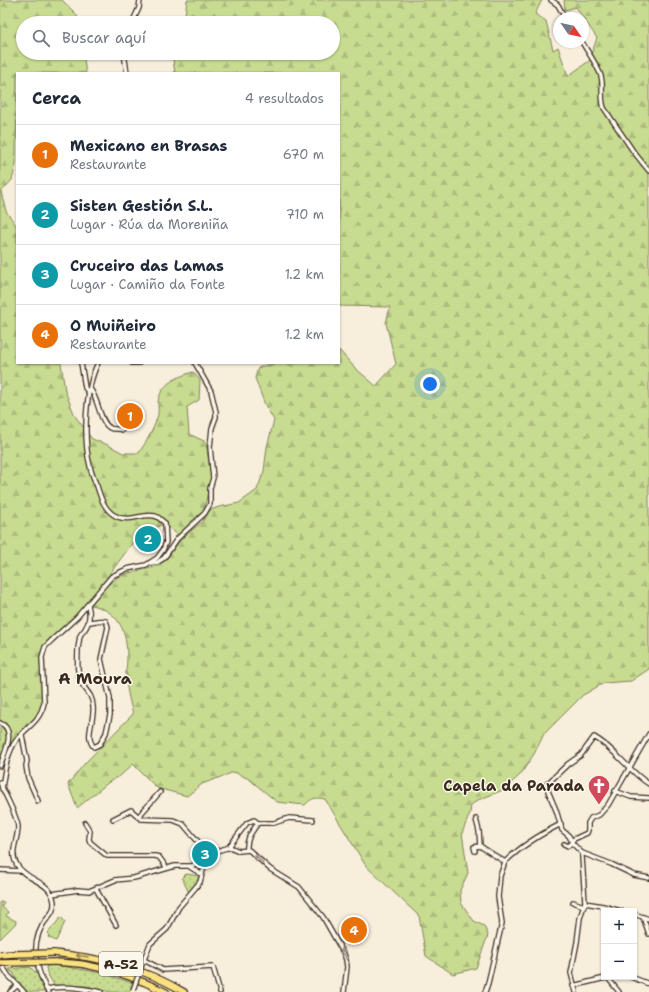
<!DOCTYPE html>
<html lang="es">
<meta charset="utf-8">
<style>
:root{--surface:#fff;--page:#f2f2f3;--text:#1f2937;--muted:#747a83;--line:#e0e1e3;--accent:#d93025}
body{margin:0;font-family:"Shantell Sans",sans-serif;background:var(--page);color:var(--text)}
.controls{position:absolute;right:12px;bottom:12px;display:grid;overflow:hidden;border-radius:0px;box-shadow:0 1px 3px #0004}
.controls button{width:36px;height:36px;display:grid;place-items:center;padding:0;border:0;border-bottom:1px solid var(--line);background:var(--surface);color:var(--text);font:20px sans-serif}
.compass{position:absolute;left:553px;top:12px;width:36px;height:36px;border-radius:50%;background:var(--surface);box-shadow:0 1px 3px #0004;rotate:124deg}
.you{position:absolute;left:430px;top:384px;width:14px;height:14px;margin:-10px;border:3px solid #fff;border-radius:50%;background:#1a73e8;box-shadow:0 0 0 6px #1a73e833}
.badge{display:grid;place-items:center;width:26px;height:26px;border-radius:50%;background:var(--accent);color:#fff;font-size:13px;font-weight:700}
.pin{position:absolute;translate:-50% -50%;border:2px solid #fff;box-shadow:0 1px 4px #0006}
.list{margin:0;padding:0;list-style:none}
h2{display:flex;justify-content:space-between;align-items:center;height:52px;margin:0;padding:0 16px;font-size:17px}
h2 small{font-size:13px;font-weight:400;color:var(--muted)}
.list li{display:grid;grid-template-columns:26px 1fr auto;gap:12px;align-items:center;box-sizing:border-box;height:60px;padding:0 16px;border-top:1px solid var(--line)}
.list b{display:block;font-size:15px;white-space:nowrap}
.list p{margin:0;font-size:13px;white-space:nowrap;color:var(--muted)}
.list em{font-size:13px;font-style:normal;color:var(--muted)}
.icon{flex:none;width:22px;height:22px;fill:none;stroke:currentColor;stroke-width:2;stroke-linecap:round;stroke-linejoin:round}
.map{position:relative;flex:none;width:649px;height:992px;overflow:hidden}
.search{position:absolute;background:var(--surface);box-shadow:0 1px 3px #0004;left:16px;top:16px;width:324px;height:44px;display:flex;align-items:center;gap:10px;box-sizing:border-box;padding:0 14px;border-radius:22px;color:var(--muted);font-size:15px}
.panel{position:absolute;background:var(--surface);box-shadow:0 1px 3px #0004;left:16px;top:72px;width:324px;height:292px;border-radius:0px}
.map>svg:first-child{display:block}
.forest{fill:url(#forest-firs);stroke:#818358}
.park{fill:url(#park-dots);stroke:#818358}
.pitch{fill:#c7dc91;stroke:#818358}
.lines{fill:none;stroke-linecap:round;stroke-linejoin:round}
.minor-casing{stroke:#3b2a1e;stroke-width:6}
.highway-casing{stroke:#3b2a1e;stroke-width:8}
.minor{stroke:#fbf7ec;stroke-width:3.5}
.highway{stroke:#f9e181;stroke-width:5.5}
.minor-bridge-casing{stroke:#3b2a1e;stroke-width:6;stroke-linecap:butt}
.highway-bridge-casing{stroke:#3b2a1e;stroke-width:8;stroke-linecap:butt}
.minor-bridge{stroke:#fbf7ec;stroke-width:3.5}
.highway-bridge{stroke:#f9e181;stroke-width:5.5}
.oneway{stroke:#9b9085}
.oneway2{stroke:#9a8650}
.labels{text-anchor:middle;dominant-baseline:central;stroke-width:3;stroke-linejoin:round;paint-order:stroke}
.shield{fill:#fbf7ec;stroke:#75685c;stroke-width:1}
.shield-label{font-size:14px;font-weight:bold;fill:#3b2a1e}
.poi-label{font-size:15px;font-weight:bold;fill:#3b2a1e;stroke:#fbf7ec;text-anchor:end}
.neighbourhood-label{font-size:16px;font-weight:bold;fill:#3b2a1e;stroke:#fbf7ec}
</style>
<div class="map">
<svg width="649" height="992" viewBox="0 0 649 992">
<defs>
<pattern id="forest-firs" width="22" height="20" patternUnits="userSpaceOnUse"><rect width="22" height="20" fill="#c7dc91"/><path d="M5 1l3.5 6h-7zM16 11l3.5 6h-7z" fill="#acbd7d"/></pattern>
<pattern id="park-dots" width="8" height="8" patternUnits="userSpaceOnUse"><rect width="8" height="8" fill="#c7dc91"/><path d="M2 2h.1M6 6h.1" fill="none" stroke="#acbd7d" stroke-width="1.8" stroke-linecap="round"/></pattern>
</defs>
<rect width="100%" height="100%" fill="#f7eedc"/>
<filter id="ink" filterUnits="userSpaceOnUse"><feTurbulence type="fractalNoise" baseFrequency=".025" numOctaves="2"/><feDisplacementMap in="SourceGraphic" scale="8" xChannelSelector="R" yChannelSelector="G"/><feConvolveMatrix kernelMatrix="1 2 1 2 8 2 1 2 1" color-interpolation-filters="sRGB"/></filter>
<g filter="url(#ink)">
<!-- forest -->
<g class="forest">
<path d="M0,0H62L77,15L78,23H23V53H83L86,73H17L16,164L12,180L1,192L6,211L17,227V363H61L65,391L75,416L92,439L108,445L123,453H139C146,442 153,431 157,418C159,413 158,407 158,402C161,383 177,377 193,372L200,380L199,400L187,407L189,434L206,442L211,477L205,505L199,516L178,535L168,527L161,525L156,528L150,527L142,530L86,606L66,626L48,640L45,644L40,654L43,696L41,709L34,721L20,734L0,758Z"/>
<path d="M187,0H542L535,14L546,21L553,50L558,47L568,76L589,61L597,38L576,7L565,10L564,0H649V669L631,681L604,683L583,695L544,734L534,754L520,775L503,790L478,800L471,805L470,813L462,833L468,873L460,890L461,903L474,921L484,926L488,935L476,968L453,974L426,956L419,916L366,866L325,799C316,797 311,798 305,805L277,802L249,779L234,772L202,784L187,796L157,788L133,764L120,776L109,782L77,808L68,784L85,763L133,714C130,703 127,691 126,680C125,673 127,666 127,658C127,632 120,611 91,605L105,587L118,577L129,573L155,567L165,561L182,538L202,522L210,510L219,507L239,503L257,490L264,471L267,447L274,420L265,405L255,378L258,368L266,365L297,363H339V350L355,368L376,386L396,364L386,323L390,307L339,306V73H175L172,53H333V23H184Z"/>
<path d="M0,902H4L2,907L8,912L6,916L16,921V923L0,939Z"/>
</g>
<!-- park -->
<g class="park">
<path d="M186,874L200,876L194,887L189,893L182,878Z"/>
<path d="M56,965L101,973L133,983L129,992H110L87,986L54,985L47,973L46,967L47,966Z"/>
<path d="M30,967L38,975L47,992H28L16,979L13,972H11L9,969Z"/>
</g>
<!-- pitch -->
<path class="pitch" d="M61,917L65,922L56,941L48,937L49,934L48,933Z"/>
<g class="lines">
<!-- minor casing -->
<g class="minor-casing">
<g id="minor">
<path d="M551,0L558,5L565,18"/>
<path d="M132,23L139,8L140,0"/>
<path d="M582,42C587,51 598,66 601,76C604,86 600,96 604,108L633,151L649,171"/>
<path d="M124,53L127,73"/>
<path d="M81,363L85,388L89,393"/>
<path d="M132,363H139"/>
<path d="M90,389C98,396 99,422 110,428C113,430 118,428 122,430"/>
<path d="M151,563L158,562L164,558L177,539L205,513L210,504V488L213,478L210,447L212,428L216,417V412L211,391L195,363"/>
<path d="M88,605C90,612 90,622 85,629C84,631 81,633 80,636C79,640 79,644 78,648C78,659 76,672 81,682C85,691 92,693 93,706C95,720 84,737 94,747L100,744L106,733L110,715V698L101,659L108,627L106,621C100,619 95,622 89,622"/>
<path d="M0,723C17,730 4,754 0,766"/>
<path d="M22,735L27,761L26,766L28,778L38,801"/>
<path d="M0,782C4,794 17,815 18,827C18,840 9,852 17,865C27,882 51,880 54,902C55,913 47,917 42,926C30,948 37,971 48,992"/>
<path d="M2,789C4,773 7,751 18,738C29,725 40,721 44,703L42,657L45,647L52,640L77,617L112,576L127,569L146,565L157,558L163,550L166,542L165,523C162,521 159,517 155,516C141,513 128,524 114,515C104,509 100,496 97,486C94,479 91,473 90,466C83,439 85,388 98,363"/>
<path d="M615,791L631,797L649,798"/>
<path d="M138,817L160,792"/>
<path d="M113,819L131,810L141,819L173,820L183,824L201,845L204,851L202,859"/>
<path d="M476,819L479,831L480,846L505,862L500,876L498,897L502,923L488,983L485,992"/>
<path d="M85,823L90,831L89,839L90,842L107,856H155L159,857L167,868"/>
<path d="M572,840L587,833L588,830V823L591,818L599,815L608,805L649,734"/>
<path d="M564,844L568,846L572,842"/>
<path d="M228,848L247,823L254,820L258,823"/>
<path d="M247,850C246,838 252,832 258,823H274L289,818L313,820"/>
<path d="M204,851L210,853L230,847L239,851L249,850L270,869L299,887L323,917L344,954L346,960L347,967L344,992"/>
<path d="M475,851L474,847L480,846"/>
<path d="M582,853L611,864L634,875L649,878"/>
<path d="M505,862C521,846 541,834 561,824"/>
<path d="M190,867L201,874"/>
<path d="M0,870L21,871"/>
<path d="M96,889L116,925"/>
<path d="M52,894L78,890L89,891L115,880L134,878L175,866H192L202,859L206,860"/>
<path d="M573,902L584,906"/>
<path d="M585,903L603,906L621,911"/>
<path d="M634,914L649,919"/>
<path d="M643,917L649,934"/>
<path d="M144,960L163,970L213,967L220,992"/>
<path d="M0,962L8,975L24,992"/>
<path d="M143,962L150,944L167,929L179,907L200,882L206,860L210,853"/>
<path d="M607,977L619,992"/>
<path d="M631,977L649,984"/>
<path d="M573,986L609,977"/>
<path d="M46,989C64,985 83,988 101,992"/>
<path d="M10,992L18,985"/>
<path d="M576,992L571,973L577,942L580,918L585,902L582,857V853L573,844L569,836L562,830L556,810L548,791L547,784L568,764L581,755L594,737C616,749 628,771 649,784"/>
</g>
</g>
<!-- highway casing -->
<g class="highway-casing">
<g id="highway">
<path d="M54,953C102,958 142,967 184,992"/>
<path d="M55,962C65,963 76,963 86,965C114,970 141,980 166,992"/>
</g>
</g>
<!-- minor -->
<use href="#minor" class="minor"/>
<!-- highway -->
<use href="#highway" class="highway"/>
<!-- minor-bridge casing -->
<g class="minor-bridge-casing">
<path id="minor-bridge" d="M133,990L143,962"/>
</g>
<!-- highway-bridge casing -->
<g class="highway-bridge-casing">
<g id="highway-bridge">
<path d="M0,955L13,954L54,953"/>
<path d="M0,963L55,962"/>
</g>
</g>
<!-- minor-bridge -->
<use href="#minor-bridge" class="minor-bridge"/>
<!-- highway-bridge -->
<use href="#highway-bridge" class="highway-bridge"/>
</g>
<!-- one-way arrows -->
<defs><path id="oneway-shaft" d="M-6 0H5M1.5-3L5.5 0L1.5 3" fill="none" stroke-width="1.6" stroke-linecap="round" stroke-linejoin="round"/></defs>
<g class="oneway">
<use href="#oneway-shaft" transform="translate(259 859) rotate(-137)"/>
<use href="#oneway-shaft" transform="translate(344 954) rotate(-114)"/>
</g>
<use class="oneway2" href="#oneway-shaft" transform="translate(82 956) rotate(-172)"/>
</g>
<!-- icons -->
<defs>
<g id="church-pin" transform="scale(1.15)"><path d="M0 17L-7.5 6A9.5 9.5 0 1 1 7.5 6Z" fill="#d1495b" stroke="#fbf7ec"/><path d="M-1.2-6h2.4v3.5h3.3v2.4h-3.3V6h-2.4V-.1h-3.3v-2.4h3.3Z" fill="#fff"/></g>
</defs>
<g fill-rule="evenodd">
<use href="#church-pin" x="599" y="786"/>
</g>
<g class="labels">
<!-- shield labels -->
<rect class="shield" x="99" y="952" width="44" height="24" rx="3"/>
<g class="shield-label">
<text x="121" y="964">A-52</text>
</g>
<!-- poi labels -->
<g class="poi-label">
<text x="584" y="786">Capela da Parada</text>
</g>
<!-- neighbourhood labels -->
<g class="neighbourhood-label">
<text x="95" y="678">A Moura</text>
</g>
</g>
</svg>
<div class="controls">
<button>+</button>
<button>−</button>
</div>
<svg class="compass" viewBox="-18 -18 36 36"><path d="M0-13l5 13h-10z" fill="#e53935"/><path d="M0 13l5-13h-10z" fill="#747a83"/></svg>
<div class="you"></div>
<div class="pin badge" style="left:130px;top:416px;background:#e8710a">1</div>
<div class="pin badge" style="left:148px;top:539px;background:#0f9aa8">2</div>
<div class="pin badge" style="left:205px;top:854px;background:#0f9aa8">3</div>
<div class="pin badge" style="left:354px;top:930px;background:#e8710a">4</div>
<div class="search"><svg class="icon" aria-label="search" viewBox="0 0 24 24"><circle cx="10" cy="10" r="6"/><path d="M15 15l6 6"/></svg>Buscar aquí</div>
<section class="panel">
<h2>Cerca<small>4 resultados</small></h2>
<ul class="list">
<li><span class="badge" style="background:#e8710a">1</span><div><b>Mexicano en Brasas</b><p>Restaurante</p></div><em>670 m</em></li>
<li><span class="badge" style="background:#0f9aa8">2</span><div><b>Sisten Gestión S.L.</b><p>Lugar · Rúa da Moreniña</p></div><em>710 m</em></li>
<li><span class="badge" style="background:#0f9aa8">3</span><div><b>Cruceiro das Lamas</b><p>Lugar · Camiño da Fonte</p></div><em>1.2 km</em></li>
<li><span class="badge" style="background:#e8710a">4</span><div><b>O Muiñeiro</b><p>Restaurante</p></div><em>1.2 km</em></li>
</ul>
</section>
</div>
